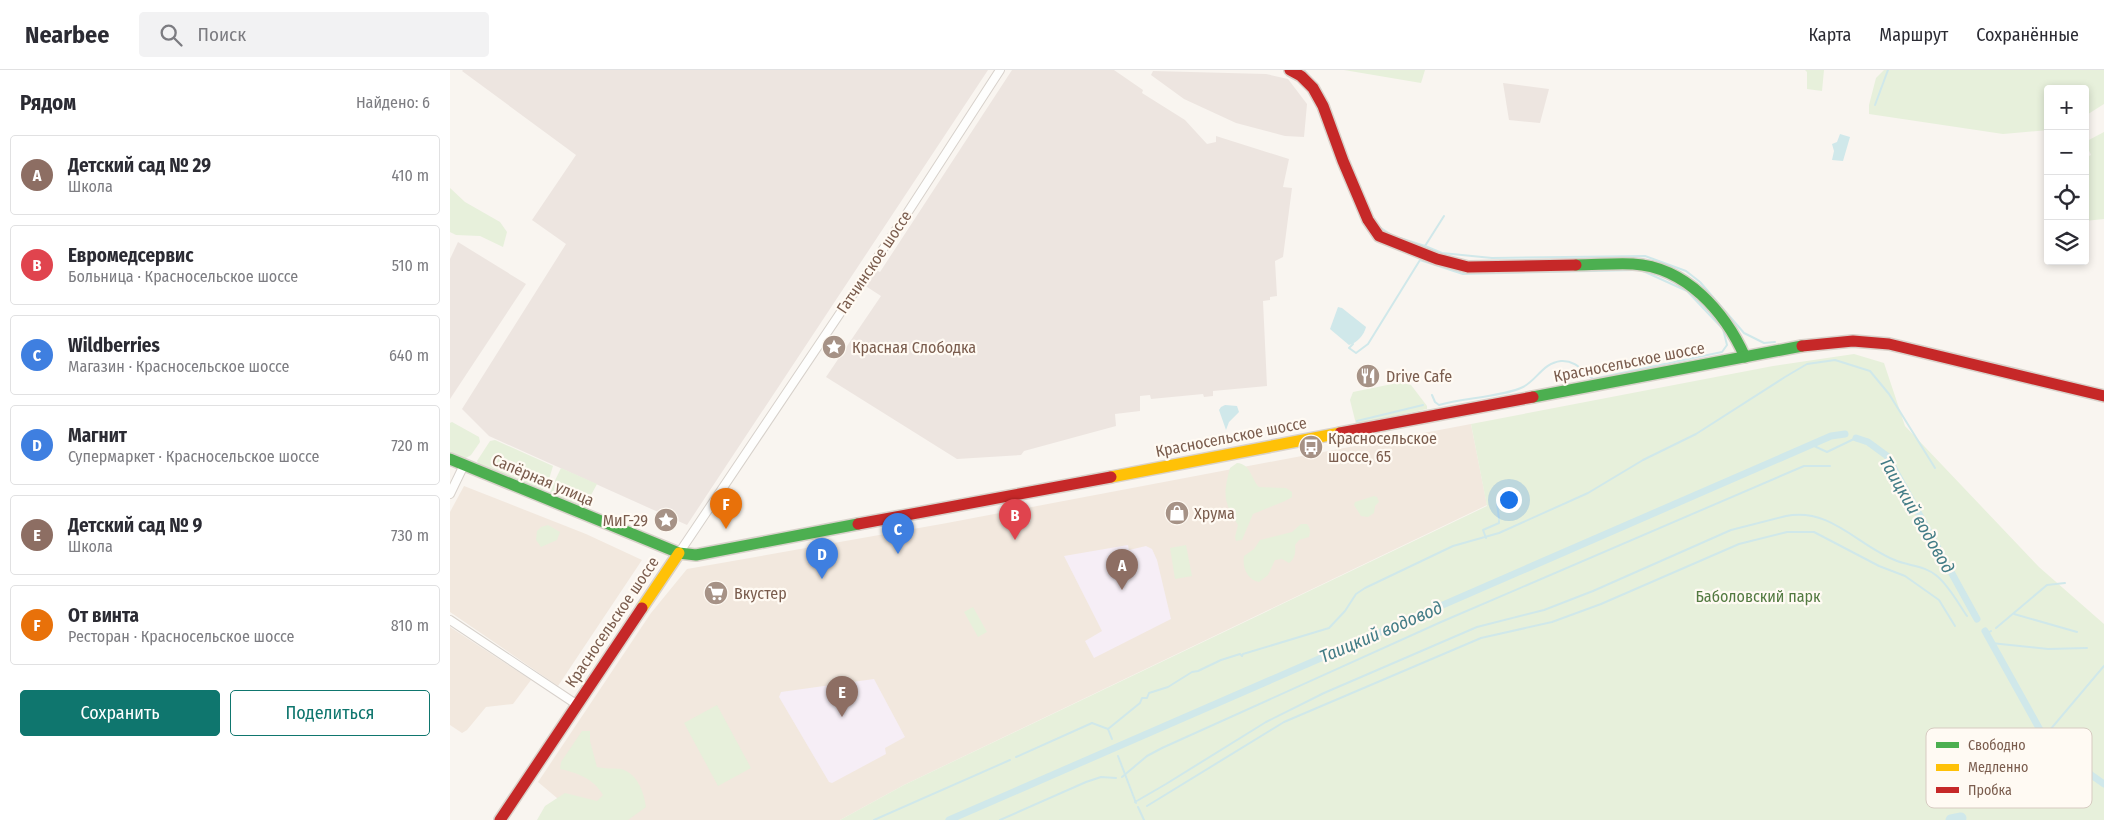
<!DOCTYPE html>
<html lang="ru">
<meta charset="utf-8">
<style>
:root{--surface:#fff;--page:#f2f2f3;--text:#2b2b33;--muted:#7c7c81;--line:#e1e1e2;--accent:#0f766e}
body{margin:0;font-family:"Fira Sans Condensed",sans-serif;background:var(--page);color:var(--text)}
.controls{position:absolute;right:15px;top:15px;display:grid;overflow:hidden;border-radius:5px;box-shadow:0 2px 8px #0003}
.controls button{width:45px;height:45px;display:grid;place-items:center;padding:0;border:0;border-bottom:1px solid var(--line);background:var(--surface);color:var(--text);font:25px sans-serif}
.you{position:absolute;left:1058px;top:429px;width:18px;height:18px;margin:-12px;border:4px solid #fff;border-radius:50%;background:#1a73e8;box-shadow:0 0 0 8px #1a73e833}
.badge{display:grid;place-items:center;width:32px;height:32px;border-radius:50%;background:var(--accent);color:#fff;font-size:16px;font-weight:700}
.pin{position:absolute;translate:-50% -41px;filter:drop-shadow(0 1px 2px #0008)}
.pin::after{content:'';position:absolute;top:26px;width:18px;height:15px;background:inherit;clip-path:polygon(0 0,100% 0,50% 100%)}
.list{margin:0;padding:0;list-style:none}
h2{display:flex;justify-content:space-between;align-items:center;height:65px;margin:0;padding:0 20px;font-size:21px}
h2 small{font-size:16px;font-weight:400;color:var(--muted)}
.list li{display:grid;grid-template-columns:32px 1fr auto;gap:15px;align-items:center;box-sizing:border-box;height:80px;margin:0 10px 10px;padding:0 10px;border:1px solid var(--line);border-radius:5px}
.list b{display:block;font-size:19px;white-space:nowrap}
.list p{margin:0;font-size:16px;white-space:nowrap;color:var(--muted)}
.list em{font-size:16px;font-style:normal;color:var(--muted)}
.actions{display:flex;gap:10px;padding:15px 20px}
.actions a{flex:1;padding:11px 0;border:1px solid var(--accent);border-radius:5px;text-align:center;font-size:18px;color:var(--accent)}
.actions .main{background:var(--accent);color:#fff}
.icon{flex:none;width:28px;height:28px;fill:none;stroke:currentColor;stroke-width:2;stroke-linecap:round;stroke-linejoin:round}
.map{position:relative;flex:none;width:1654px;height:750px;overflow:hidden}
header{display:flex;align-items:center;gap:30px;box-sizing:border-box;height:70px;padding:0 25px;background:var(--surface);border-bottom:1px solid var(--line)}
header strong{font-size:24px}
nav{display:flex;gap:28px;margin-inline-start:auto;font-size:18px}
.search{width:350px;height:45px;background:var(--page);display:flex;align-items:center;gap:12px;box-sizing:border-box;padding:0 18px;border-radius:5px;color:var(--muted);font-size:19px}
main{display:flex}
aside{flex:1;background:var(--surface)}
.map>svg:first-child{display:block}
.residential{fill:#f2e8de}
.industrial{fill:#ede5e0}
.education{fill:#f6eef6}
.green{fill:#e7f0db}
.water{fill:#d0e8ea}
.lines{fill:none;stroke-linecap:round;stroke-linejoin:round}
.stream{stroke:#d0e8ea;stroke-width:2}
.canal{stroke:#d0e8ea;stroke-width:7}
.river{stroke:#d0e8ea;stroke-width:11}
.street-casing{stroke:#d7d1cb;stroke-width:10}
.fast-casing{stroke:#d9d2cb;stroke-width:14}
.slow-casing{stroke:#d9d2cb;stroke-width:14}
.jam-casing{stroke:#d9d2cb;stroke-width:14}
.street{stroke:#fefefd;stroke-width:8}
.fast{stroke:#4caf50;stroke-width:11}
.slow{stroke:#ffc107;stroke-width:11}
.jam{stroke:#c62828;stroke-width:11}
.labels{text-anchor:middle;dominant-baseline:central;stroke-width:4.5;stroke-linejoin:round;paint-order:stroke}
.street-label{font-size:16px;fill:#7a5c4d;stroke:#fffaf3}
.poi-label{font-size:16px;fill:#7a5c4d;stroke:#fffaf3;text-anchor:start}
.park-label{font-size:16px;fill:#537a41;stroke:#fffaf3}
.water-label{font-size:18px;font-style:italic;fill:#437c86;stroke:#fffaf3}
.key{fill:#fffaf3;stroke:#d7cbc1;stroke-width:1}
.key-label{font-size:14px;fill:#7a5c4d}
</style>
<header>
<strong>Nearbee</strong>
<div class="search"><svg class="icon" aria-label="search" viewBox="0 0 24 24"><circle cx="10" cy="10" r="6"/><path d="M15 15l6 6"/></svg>Поиск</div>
<nav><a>Карта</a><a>Маршрут</a><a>Сохранённые</a></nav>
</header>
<main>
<aside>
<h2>Рядом<small>Найдено: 6</small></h2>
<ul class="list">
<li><span class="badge" style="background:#8d6e63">A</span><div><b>Детский сад № 29</b><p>Школа</p></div><em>410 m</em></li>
<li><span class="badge" style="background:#e0444e">B</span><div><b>Евромедсервис</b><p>Больница · Красносельское шоссе</p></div><em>510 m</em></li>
<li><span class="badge" style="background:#3f7fe0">C</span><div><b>Wildberries</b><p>Магазин · Красносельское шоссе</p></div><em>640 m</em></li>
<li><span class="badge" style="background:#3f7fe0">D</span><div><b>Магнит</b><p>Супермаркет · Красносельское шоссе</p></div><em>720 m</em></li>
<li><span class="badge" style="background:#8d6e63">E</span><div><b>Детский сад № 9</b><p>Школа</p></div><em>730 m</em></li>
<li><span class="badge" style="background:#e8710a">F</span><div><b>От винта</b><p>Ресторан · Красносельское шоссе</p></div><em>810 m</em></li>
</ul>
<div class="actions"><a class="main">Сохранить</a><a>Поделиться</a></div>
</aside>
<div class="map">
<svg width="1654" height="750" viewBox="0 0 1654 750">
<rect width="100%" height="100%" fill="#f9f5f0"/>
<!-- residential -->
<g class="residential">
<path d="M1021,354L1037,435L454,715L390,750H133L88,712L201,543L237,499L497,453Z"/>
<path d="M14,416L136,464L192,490L108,616L0,542V442Z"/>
<path d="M0,557L81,610L63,634L36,637L17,660L12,663L0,655Z"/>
</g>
<!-- industrial -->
<g class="industrial">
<path d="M13,0H538L237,455L39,366L12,339L116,174L82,150L126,85L12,1Z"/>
<path d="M562,0H664L693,20L692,23L735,50L757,74L766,72V66L839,89L833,117L842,118L833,187L825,191L827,226L820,227V230L813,231L817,316L763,321V326L754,327L753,324L701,329L700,325L690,326V341L665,344L666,356L574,381L571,385L507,389L376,307L431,226L414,215L424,199L430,202Z"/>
<path d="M703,1L816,4L838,9L857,34L854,67L835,66L786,53L734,29L701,5Z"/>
<path d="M1053,13L1099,19L1090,53L1059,50Z"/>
<path d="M8,172L76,214L0,329V189Z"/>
</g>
<!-- education -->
<g class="education">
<path d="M678,475L679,480L696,476L702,479L707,490L721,549L644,588L635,571L652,561L614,486Z"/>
<path d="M424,609L455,667L435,678L436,684L382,713L379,712L329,627L331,622Z"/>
</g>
<!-- green -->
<g class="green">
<path d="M894,0H975L971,13Z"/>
<path d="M1355,0H1374L1372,21L1357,19V2Z"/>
<path d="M1434,0H1654V34L1635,46V19H1598V60L1553,64L1419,44V35L1426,8Z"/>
<path d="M1654,62V149L1635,151V88L1641,85L1635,72Z"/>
<path d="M0,118L15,132L50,152L57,162L53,177L30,166L6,165L0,162Z"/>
<path d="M1404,284L1434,293L1455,356L1589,497L1654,554V750H390L454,715L1037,436L1021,354L1323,296Z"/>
<path d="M952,312L961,315L977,336V339L906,354L900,330L903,322Z"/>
<path d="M2,352L29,367L30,372L21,385L14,389L0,384V353Z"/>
<path d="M45,370L103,396L97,416L92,420L29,395L27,391L40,371Z"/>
<path d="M787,393C801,394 801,409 809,417L836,418L842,422V427L835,431L803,444L792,470L786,471L785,467L788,455C773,431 773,425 780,398Z"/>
<path d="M111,398L147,414L134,438L102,425L100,421Z"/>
<path d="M924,426L927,427L929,432L925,436L924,443L918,447L911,446L904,435L905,432Z"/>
<path d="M851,454H857C861,459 860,462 859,467L849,470L845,475C846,482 845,489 839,493L832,489L825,490L818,505L809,512C797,510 792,497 794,486L804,479L810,470L842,462Z"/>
<path d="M98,455L110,462L107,470L91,477L86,470L87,461L91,457Z"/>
<path d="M736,475L742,506L725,509L720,478Z"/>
<path d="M523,537L537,562L528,567L514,542Z"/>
<path d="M267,635L301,698L268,716L234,653Z"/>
<path d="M132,661H140V671L147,697C155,699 163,698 171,699C187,703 194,722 196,737L178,750H87L95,736L115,723L147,731L153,725C144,709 128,703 110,699L111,692Z"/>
</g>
<!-- water -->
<g class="water">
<path d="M1390,64L1400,67L1393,91L1382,90L1384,81L1382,74L1387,72Z"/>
<path d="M888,237L892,238L916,257C914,265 907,273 899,275L880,259Z"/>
<path d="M775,335L787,336L789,342L779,352L776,360L769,340L771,337Z"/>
</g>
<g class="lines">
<!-- stream -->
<g class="stream">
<path d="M854,0L861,8"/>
<path d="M1425,35L1438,0"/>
<path d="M928,156L943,166"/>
<path d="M950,168L975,176L994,146"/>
<path d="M975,176L992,183L1042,188L1195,186L1236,201L1250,212L1294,263L1314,273L1325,272"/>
<path d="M903,274L899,278L906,283L918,274L970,190L1013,204L1188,200"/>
<path d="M982,325L985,332L989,335C1013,328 1052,327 1073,317C1087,310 1093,293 1111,291C1126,290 1133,302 1143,309L1272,282L1277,275L1273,259L1237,221L1193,201"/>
<path d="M907,351L973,335"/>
<path d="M1362,375L1377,382L1406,368"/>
<path d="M1047,433L1049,449"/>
<path d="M1036,468L1033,460L1049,453V451"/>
<path d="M1564,544L1627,562"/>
<path d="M1546,558L1597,515L1615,513"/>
<path d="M1536,564L1541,561"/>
<path d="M1541,573L1598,579L1637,578"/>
<path d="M658,659L690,633L692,628H697L699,623L718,617L742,602L748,601L771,590L790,584L792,586L793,584L879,558L895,541L906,524L915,518L1003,476L1049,463L1138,423L1193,390L1246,364L1335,307L1357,294L1385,290L1420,301L1439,324L1485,398"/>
<path d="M1594,667L1654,596"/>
<path d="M668,686L686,733"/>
<path d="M566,687L642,653L658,659L662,669"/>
<path d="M672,707L697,686L712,678L991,552L1354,396H1380"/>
<path d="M685,732L716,714L816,652L874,623L1027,557L1094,540L1143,521L1281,460L1336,446C1381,437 1409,477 1447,491C1460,496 1476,496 1487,506C1499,516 1508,533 1517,546"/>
<path d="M697,736L834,652L1031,568L1102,552L1151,534L1289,474L1337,462H1364L1429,496L1455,506L1489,530L1505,556"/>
<path d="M688,737L694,750"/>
<path d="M424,750L560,690"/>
<path d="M550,750L636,712L651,707L666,708"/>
</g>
<!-- canal -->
<g class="canal">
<path d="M1406,368L1418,372L1437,386L1527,549"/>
<path d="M1535,561L1594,667L1613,685L1654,714"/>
<path d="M499,750L1381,366L1395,364"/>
</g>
<!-- river -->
<path class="river" d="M1501,750L1511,748L1510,750"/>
<!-- street casing -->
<g class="street-casing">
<g id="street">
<path d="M0,424L14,395"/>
<path d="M229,483L456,145L550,0"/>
<path d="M0,550L126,634"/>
</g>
</g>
<!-- fast casing -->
<g class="fast-casing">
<g id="fast">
<path d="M1126,195C1145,195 1164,193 1183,194C1236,197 1275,242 1295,287"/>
<path d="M1083,327L1352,276"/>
<path d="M0,389L229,483L246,485L408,454"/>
</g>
</g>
<!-- slow casing -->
<g class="slow-casing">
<g id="slow">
<path d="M661,407L890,363"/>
<path d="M192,538L229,483"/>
</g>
</g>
<!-- jam casing -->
<g class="jam-casing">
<g id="jam">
<path d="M840,0L851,6L863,18L873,36L893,91L918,150L929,166L987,189L1018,197L1126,195"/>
<path d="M1352,276L1403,271L1439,274L1654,326"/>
<path d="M890,363L1083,327"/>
<path d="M408,454L661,407"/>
<path d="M50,750L192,538"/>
</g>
</g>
<!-- street -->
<use href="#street" class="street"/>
<!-- fast -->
<use href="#fast" class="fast"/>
<!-- slow -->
<use href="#slow" class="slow"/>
<!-- jam -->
<use href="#jam" class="jam"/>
</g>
<!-- icons -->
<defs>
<g id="sight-disc" transform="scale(1.25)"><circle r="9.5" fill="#a69286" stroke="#fffaf3"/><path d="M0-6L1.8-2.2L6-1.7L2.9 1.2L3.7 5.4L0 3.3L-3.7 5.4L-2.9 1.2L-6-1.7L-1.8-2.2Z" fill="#fff"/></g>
<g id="restaurant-disc" transform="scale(1.25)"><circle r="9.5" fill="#a69286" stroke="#fffaf3"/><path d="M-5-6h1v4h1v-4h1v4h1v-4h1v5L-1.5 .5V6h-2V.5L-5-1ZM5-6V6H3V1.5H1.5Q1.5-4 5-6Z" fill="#fff"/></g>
<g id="bus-disc" transform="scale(1.25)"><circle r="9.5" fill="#a69286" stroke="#fffaf3"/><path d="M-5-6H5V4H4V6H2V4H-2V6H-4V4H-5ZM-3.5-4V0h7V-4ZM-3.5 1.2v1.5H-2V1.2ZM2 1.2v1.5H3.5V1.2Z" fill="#fff"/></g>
<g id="shop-disc" transform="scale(1.25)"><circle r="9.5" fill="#a69286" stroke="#fffaf3"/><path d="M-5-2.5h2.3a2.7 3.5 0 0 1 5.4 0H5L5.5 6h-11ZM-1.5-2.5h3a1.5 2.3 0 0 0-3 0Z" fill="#fff"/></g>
<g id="supermarket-disc" transform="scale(1.25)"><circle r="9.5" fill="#a69286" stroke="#fffaf3"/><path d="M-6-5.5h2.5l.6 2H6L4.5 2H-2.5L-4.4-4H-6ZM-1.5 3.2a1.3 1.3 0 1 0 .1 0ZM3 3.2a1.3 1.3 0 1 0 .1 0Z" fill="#fff"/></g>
</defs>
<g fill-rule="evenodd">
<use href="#sight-disc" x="384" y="277"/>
<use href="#restaurant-disc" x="918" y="306"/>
<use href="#bus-disc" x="861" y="377"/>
<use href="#shop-disc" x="727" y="443"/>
<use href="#sight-disc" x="216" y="450"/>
<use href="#supermarket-disc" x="266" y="523"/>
</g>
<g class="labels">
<!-- street labels -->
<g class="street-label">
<text transform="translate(424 192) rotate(-56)">Гатчинское шоссе</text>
<text transform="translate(1179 292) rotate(-11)">Красносельское шоссе</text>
<text transform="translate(781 367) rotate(-11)">Красносельское шоссе</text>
<text transform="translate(93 410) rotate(23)">Сапёрная улица</text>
<text transform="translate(162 552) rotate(-56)">Красносельское шоссе</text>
</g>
<!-- poi labels -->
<g class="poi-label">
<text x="402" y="277">Красная Слободка</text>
<text x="936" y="306">Drive Cafe</text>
<text x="878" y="368">Красносельское<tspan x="878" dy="18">шоссе, 65</tspan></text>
<text x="744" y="443">Хрума</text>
<text x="198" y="450" text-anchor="end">МиГ-29</text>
<text x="284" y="523">Вкустер</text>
</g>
<!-- park labels -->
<g class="park-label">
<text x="1308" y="526">Баболовский парк</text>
</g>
<!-- water labels -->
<g class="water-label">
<text transform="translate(1467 445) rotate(60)">Таицкий водовод</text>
<text transform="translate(931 562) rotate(-23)">Таицкий водовод</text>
</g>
</g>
<!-- legend -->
<rect x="1476" y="658" width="166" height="80" rx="8" class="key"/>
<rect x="1486" y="672" width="23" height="6" fill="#4caf50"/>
<rect x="1486" y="694" width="23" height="7" fill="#ffc107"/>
<rect x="1486" y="717" width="23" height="6" fill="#c62828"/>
<g class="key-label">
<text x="1518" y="680">Свободно</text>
<text x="1518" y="702">Медленно</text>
<text x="1518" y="725">Пробка</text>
</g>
</svg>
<div class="controls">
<button>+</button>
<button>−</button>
<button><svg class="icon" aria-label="locate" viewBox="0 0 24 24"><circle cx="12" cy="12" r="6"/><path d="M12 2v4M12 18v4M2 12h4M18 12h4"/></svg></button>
<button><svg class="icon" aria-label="layers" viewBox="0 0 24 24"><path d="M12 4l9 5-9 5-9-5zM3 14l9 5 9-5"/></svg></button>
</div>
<div class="you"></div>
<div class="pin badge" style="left:672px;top:520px;background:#8d6e63">A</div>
<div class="pin badge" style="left:565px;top:470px;background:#e0444e">B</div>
<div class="pin badge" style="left:448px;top:484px;background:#3f7fe0">C</div>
<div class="pin badge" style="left:372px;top:509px;background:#3f7fe0">D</div>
<div class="pin badge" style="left:392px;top:647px;background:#8d6e63">E</div>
<div class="pin badge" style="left:276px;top:459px;background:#e8710a">F</div>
</div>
</main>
